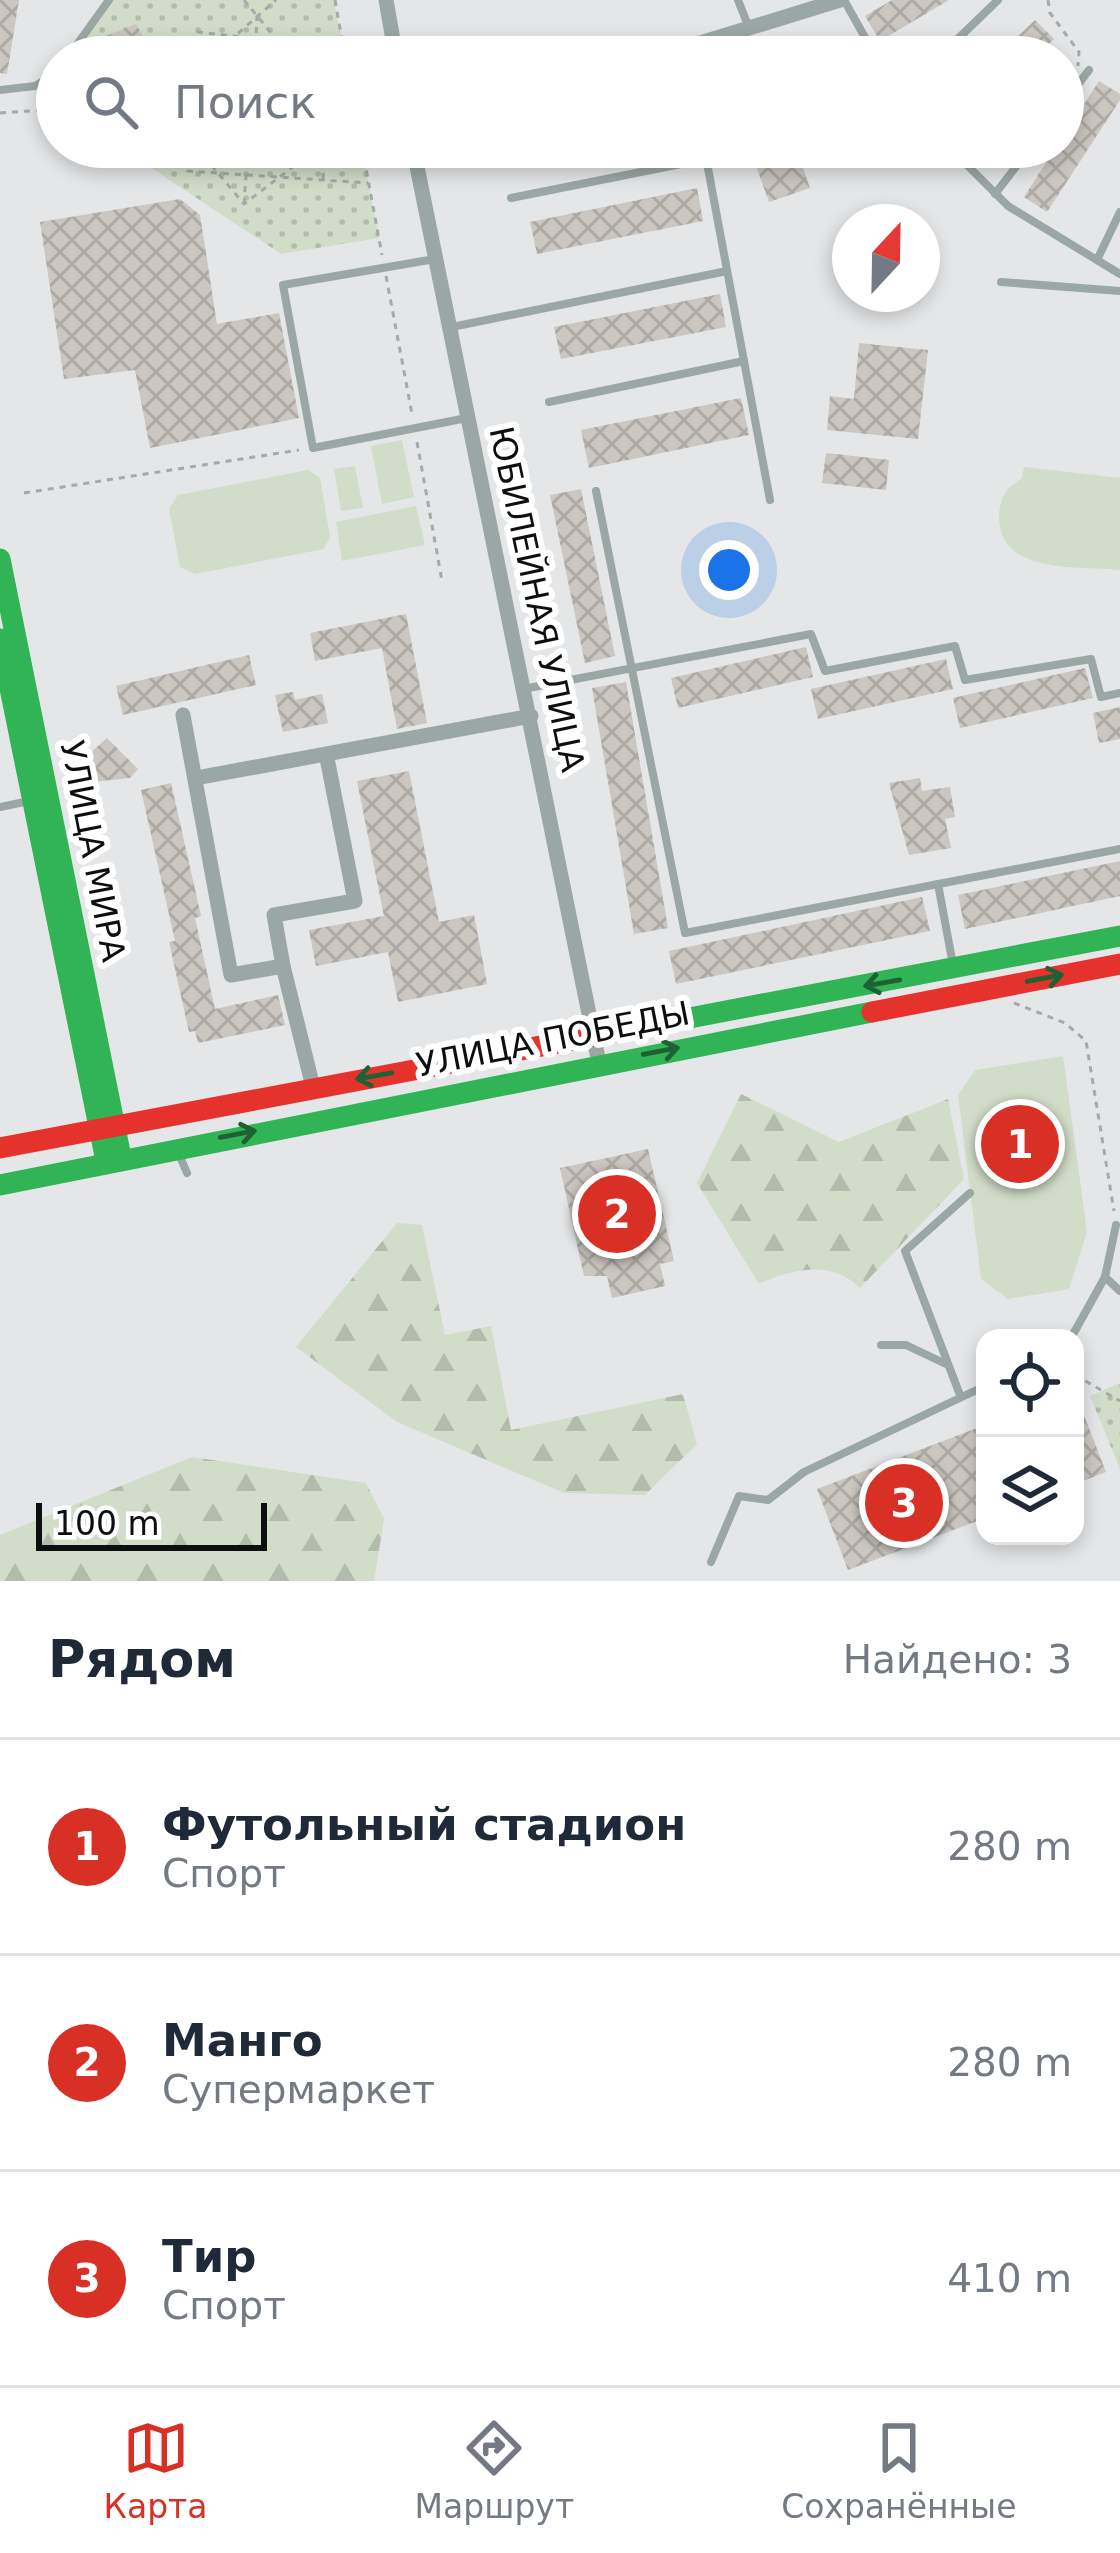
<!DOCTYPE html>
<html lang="ru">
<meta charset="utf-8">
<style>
:root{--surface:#fff;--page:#f6f6f7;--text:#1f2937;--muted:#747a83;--line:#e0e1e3;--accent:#d93025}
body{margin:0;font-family:"DejaVu Sans",sans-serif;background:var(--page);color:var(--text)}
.controls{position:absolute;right:36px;bottom:36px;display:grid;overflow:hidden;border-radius:24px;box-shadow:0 6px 18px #0003}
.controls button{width:108px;height:108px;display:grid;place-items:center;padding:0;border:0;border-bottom:3px solid var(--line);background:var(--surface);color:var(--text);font:60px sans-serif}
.compass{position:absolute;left:832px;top:204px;width:108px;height:108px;border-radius:50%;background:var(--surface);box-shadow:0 6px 18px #0003;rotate:22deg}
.scale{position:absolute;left:36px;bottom:30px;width:231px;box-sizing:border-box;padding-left:12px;border:6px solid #0d0e10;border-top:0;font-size:33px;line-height:42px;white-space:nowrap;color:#0d0e10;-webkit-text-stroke:9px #fff;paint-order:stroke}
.you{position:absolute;left:729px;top:570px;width:42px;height:42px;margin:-30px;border:9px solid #fff;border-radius:50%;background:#1a73e8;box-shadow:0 0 0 18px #1a73e833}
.badge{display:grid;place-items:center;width:78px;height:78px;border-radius:50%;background:var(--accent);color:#fff;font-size:39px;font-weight:700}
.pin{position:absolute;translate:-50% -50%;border:6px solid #fff;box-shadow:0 3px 12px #0006}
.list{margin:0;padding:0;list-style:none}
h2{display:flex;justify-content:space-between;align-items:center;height:156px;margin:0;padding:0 48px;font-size:51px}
h2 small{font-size:39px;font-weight:400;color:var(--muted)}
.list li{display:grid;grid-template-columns:78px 1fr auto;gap:36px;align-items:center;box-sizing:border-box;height:216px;padding:0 48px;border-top:3px solid var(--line)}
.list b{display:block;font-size:45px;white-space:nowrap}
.list p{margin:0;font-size:39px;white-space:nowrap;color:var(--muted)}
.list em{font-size:39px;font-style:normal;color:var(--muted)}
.icon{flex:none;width:66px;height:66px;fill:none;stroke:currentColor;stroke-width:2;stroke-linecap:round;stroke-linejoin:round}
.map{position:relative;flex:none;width:1120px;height:1581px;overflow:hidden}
.search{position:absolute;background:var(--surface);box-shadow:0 6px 18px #0003;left:36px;right:36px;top:36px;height:132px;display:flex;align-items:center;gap:30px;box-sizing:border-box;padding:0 42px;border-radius:66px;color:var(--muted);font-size:45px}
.sheet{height:804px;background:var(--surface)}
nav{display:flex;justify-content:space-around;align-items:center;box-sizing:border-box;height:168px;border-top:3px solid var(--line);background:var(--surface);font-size:33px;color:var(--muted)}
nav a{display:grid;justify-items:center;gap:6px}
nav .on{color:var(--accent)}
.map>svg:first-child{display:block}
.grass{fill:url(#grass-dots)}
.forest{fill:url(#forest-firs)}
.pitch{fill:#d2ddc9}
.building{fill:url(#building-cross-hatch)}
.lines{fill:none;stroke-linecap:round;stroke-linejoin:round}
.path{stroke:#a3aaa9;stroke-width:3;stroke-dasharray:6 6;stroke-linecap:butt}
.lane{stroke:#9ba7a5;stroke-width:8}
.street{stroke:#9ba7a5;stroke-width:15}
.fast{stroke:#30b455;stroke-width:21}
.jam{stroke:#e5322d;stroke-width:21}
.oneway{stroke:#1e6132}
.labels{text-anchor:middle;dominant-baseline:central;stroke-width:12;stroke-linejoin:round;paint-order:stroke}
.street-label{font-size:33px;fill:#0d0e10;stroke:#fff}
</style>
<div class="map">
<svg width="1120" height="1581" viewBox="0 0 1120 1581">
<defs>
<pattern id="grass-dots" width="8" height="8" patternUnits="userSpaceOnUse" patternTransform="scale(3)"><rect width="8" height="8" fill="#d2ddc9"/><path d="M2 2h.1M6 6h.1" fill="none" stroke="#b3bcac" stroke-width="1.8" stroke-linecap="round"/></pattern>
<pattern id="forest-firs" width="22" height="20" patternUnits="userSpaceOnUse" patternTransform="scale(3)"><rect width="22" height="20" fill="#d2ddc9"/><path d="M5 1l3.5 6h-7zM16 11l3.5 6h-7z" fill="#b3bcac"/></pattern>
<pattern id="building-cross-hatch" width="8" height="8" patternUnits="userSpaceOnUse" patternTransform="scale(3)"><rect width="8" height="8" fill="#cbc6c0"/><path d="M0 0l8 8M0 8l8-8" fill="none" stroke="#ada9a4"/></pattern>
</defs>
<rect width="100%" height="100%" fill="#e4e6e8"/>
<!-- grass -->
<g class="grass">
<path d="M109,0H334L345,57H68Z"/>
<path d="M120,147H362L379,238L281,254Z"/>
<path d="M1120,1383V1469L1090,1396Z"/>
</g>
<!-- forest -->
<g class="forest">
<path d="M741,1094L839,1142L948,1099L964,1179L860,1288C832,1260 793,1268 759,1284L697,1183Z"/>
<path d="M397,1223L422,1225L445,1335L491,1326L511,1430L683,1394L697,1444L645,1495L564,1493L397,1422L296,1347Z"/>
<path d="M192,1457L366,1483L384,1519L374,1581H0V1535Z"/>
</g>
<!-- pitch -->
<g class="pitch">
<path d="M402,440L414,497L382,504L371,446Z"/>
<path d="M355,466L363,508L341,511L334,469Z"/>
<path d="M1024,467L1120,478V570C1078,566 997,575 999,515C1000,496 1007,488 1022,478Z"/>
<path d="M308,470L320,478L330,537L324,549L195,574L180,567L169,509L178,495Z"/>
<path d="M416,506L425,545L342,561L336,522Z"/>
<path d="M1063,1056L1087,1232L1069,1289L1008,1299L981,1279L958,1095L975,1070Z"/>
</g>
<!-- building -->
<g class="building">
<path d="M0,0H19L7,74L0,73Z"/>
<path d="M892,0H949L880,41L865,16Z"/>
<path d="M1035,20L1054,39L1035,57H997Z"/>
<path d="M136,24L144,38L112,53L106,36Z"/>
<path d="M1099,81L1120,94V100L1047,212L1024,197L1056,147H1063V137Z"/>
<path d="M796,148L810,188L769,202L755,163Z"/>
<path d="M697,188L703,221L537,254L530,222Z"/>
<path d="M180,199L200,215L217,324L279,313L299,418L150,448L135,370L64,379L40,222Z"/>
<path d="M720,294L726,327L561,359L554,327Z"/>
<path d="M859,343L928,350L918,439L827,430L830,396L854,399Z"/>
<path d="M741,398L749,435L589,468L581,430Z"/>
<path d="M826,453L889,460L886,490L822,483Z"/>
<path d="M581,489L615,656L585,663L550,495Z"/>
<path d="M406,614L427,723L397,729L382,648L315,661L310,633Z"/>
<path d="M806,647L813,677L678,708L671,678Z"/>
<path d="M249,655L256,685L123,715L116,686Z"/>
<path d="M946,659L953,689L818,719L811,689Z"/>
<path d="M1085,668L1093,698L960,728L953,698Z"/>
<path d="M626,682L668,928L634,934L592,688Z"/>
<path d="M293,692L295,700L322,694L328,723L283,732L275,695Z"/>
<path d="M1120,707V739L1099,743L1093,713Z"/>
<path d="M107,738L138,769L130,778L92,782L88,755Z"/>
<path d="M409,771L439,922L474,915L487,984L398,1002L388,952L316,966L309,930L384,916L357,781Z"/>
<path d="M920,778L922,791L950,787L955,817L945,819L951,848L909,855L889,783Z"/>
<path d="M171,783L201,916L195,918L215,1009L278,995L285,1025L198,1043L195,1031L189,1032L169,942L175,941L141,790Z"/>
<path d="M1120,861V896L965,929L958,895Z"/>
<path d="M922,897L930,931L676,984L669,951Z"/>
<path d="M648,1149L674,1261L660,1264L665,1286L612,1298L607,1276H584L560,1168Z"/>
<path d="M1075,1392L1106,1472L1075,1484Z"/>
<path d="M985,1425V1518L848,1570L817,1489Z"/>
</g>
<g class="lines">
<!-- path -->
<g class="path">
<path d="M244,0L291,57"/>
<path d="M335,0L345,57"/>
<path d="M1048,0L1050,13L1079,52L1078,66"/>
<path d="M196,57L198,32L329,47L328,57"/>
<path d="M211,57L276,0"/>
<path d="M255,57L257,18"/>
<path d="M1063,78L1071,72"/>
<path d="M0,113L57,109"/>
<path d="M189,147L187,171L368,183"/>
<path d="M196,147L244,204L319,147"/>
<path d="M362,147L382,255"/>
<path d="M323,179L324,147"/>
<path d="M244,204L248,147"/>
<path d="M386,276L412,414"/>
<path d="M417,442L442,581"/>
<path d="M24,493L299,450"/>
<path d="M1014,1003L1065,1023L1086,1041L1114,1211"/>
<path d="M1075,1375L1120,1401"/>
</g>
<!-- lane -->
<g class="lane">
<path d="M738,0L749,28"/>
<path d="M844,0L876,57"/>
<path d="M68,57L109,0"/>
<path d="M939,57L998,0"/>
<path d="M0,90L35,86L57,72"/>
<path d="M1063,104L1089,70"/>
<path d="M704,147L770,500"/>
<path d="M949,147L1008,206L1120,274"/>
<path d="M995,194L1031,147"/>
<path d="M511,198L706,159"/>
<path d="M435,259L283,285L313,448L467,418"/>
<path d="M1097,260L1120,212"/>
<path d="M1001,282L1120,291"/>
<path d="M452,327L727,271"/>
<path d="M549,402L744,361"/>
<path d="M596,491L685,933L1120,849"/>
<path d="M523,689L811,634L825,671L955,646L965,680L1091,659L1101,697L1120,693"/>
<path d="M0,807L29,801"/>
<path d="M938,884L953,965"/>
<path d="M178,1152L187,1173"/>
<path d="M1105,1277L1120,1291"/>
<path d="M1071,1338L1105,1277L1116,1225"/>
<path d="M881,1345H906L948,1365"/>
<path d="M960,1395L905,1251L970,1193"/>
<path d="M711,1562L739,1496L768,1500L804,1472L985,1386"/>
</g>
<!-- street -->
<g class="street">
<path d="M386,0L396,57"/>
<path d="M655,57L840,0"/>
<path d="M413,147L599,1063"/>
<path d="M183,715L231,975L283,966L274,915L355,901L327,758"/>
<path d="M196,778L531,716"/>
<path d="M283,966L313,1087"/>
</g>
<!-- fast -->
<g class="fast">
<path d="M0,559L121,1157"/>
<path d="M0,639L106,1161"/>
<path d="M679,1020L1120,936"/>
<path d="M0,1185L872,1012"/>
</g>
<!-- jam -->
<g class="jam">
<path d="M872,1012L1120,964"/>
<path d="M0,1148L679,1020"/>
</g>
</g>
<!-- one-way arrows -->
<defs><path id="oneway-shaft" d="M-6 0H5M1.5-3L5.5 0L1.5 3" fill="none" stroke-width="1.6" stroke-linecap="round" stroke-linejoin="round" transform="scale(3)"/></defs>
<g class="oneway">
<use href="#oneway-shaft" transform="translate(1045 978) rotate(-11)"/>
<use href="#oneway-shaft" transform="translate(882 983) rotate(170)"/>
<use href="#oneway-shaft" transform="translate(661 1051) rotate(-11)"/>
<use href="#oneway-shaft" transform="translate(374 1076) rotate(170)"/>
<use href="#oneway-shaft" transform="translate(238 1134) rotate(-11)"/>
</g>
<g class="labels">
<!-- street labels -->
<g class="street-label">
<text transform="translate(537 599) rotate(78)">ЮБИЛЕЙНАЯ УЛИЦА</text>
<text transform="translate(93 851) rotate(79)">УЛИЦА МИРА</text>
<text transform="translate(553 1039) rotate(-11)">УЛИЦА ПОБЕДЫ</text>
</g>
</g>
</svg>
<div class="controls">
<button><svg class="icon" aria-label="locate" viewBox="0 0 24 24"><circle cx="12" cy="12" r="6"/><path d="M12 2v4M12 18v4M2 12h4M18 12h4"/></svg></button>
<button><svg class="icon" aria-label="layers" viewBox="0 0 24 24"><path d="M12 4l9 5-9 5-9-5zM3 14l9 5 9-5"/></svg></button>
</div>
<svg class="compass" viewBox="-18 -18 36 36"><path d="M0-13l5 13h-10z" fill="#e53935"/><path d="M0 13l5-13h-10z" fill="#747a83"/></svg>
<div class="scale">100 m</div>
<div class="you"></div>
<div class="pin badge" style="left:1020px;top:1144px">1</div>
<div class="pin badge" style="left:617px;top:1214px">2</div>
<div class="pin badge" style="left:904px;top:1503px">3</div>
<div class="search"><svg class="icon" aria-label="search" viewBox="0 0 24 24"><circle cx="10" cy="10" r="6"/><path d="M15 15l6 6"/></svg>Поиск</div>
</div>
<section class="sheet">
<h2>Рядом<small>Найдено: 3</small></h2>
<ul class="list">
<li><span class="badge">1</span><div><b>Футольный стадион</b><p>Спорт</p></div><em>280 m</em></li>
<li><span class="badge">2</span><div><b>Манго</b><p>Супермаркет</p></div><em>280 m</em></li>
<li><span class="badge">3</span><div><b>Тир</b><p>Спорт</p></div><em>410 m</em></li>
</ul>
</section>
<nav>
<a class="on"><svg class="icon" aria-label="map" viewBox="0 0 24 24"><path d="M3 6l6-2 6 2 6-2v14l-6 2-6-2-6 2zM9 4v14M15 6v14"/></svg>Карта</a>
<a><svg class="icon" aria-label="directions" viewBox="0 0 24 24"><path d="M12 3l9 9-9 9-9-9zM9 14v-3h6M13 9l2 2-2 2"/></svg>Маршрут</a>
<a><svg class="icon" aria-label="saved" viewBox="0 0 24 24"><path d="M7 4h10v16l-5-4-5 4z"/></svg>Сохранённые</a>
</nav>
